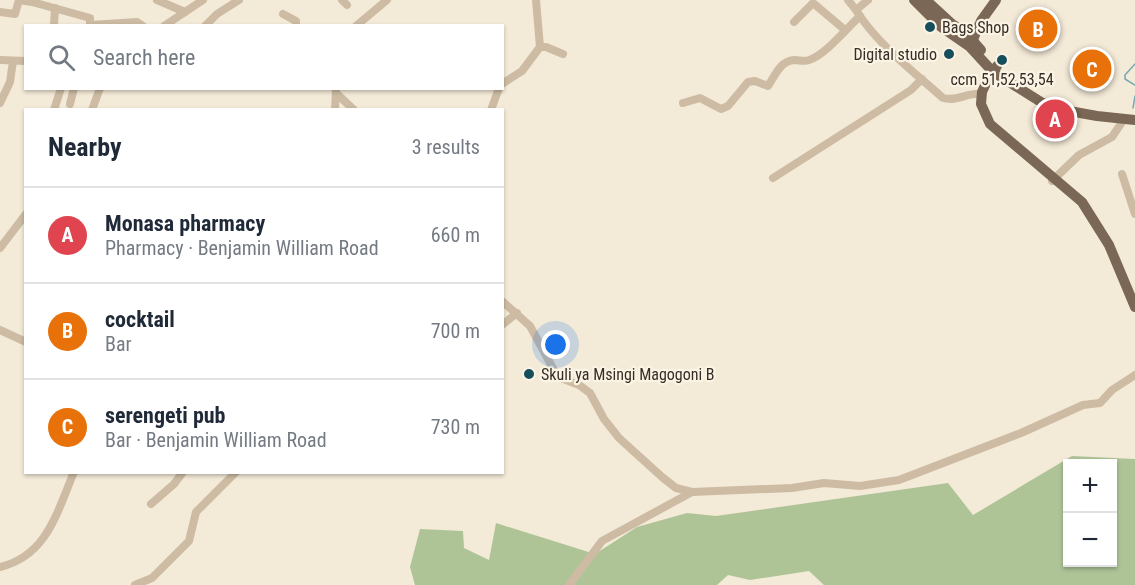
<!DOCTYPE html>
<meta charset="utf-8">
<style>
:root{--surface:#fff;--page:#f6f6f7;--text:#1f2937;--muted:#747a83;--line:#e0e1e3;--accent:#0b8043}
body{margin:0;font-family:"Roboto Condensed",sans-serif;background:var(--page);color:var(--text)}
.controls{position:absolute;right:18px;bottom:18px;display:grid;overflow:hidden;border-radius:0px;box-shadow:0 2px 4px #0004}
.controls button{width:54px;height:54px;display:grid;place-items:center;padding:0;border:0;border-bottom:2px solid var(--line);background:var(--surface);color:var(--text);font:30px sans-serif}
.you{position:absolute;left:556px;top:345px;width:21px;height:21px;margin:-15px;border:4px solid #fff;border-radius:50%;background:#1a73e8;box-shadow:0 0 0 9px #1a73e833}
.badge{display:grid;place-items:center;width:39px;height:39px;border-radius:50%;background:var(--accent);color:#fff;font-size:20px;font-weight:700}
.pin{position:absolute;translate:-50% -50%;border:3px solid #fff;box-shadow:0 2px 6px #0006}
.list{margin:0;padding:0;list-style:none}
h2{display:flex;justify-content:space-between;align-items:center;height:78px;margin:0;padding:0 24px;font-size:26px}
h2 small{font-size:20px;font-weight:400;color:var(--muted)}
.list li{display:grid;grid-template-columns:39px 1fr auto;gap:18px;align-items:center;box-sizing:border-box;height:96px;padding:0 24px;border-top:2px solid var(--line)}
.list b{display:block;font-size:22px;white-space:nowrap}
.list p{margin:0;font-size:20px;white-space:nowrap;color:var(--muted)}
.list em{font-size:20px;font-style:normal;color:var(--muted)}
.icon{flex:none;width:33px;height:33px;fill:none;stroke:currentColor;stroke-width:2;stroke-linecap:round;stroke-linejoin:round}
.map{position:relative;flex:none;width:1135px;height:585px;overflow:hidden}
.search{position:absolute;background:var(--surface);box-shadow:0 2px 4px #0004;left:24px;top:24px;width:480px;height:66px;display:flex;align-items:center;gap:15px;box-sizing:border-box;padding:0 21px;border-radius:0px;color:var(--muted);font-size:22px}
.panel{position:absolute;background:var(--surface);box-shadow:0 2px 4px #0004;left:24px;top:108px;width:480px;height:366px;border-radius:0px}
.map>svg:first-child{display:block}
.green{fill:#aec497;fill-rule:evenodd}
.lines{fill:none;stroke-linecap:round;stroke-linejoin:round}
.stream{stroke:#74a8b3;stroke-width:1.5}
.minor{stroke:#cdbca3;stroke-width:8}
.major{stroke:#7a6755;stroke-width:10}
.poi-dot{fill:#174e5c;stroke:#fbf4e5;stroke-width:2}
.labels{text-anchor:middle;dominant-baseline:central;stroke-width:4.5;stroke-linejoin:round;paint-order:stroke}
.poi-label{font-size:16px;fill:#372d26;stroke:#fbf4e5;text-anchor:start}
</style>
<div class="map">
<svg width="1135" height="585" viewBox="0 0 1135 585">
<rect width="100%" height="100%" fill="#f4ead8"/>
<!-- green -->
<path class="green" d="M1072,456L1135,459V585H824L809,571L750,580L728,575L717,585H415L410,567L420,529L463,531L464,548L489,560L496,523L595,554L637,527L687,513L716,516L948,483L973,515ZM1068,464H1112V562H1068Z"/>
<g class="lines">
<!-- stream -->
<g class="stream">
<path d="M1135,64L1125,75V79L1135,85"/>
<path d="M1133,108L1135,96"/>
</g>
<!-- minor -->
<g class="minor">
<path d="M157,0L185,12"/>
<path d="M342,0L347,5"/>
<path d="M848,0L856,10"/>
<path d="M868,0L856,10C876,43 915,73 943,98C958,102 967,92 982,94"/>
<path d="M0,12L15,14L19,0L32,2L90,18V25L137,22L143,26"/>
<path d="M283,14L296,21V26"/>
<path d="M794,22L813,3L845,30"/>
<path d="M54,26L55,8"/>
<path d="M164,26L203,0"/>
<path d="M205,26L217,14L239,0"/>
<path d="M356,26L387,0"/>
<path d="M540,47H546L563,54"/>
<path d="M0,60L26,61"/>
<path d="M502,84L522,71L540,47L536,0"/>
<path d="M336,93L354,110"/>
<path d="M0,103L10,82L13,61"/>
<path d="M683,103L700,98L721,109L728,106L748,82L755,81L768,86C775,76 780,61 794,60C799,60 805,62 809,60C825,55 847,28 860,16"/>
<path d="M70,104L74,88"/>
<path d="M54,110L61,88"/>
<path d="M92,110L100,88"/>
<path d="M335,110L336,90"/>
<path d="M491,110L499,88"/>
<path d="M1122,174L1135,214"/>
<path d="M773,178L911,90L922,79"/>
<path d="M1052,181L1079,155L1112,137L1124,119"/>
<path d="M0,248L26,214"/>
<path d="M502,301L530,326L555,372L561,378L579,385L590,393L604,419L619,438L662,477L676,488L692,492"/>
<path d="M502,325L517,313"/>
<path d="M0,330L26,342"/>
<path d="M151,504L174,484L183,472"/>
<path d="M0,567C47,556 57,512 74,472"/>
<path d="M135,585L152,578L189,541L196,512L236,472"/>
<path d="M569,585L602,541L692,492L792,488L824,483L860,486L899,480L1021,433L1083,405L1100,403L1112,390L1135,375"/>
</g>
<!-- major -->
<g class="major">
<path d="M914,0L941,27L970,47L993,72L1041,102L1058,109L1097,116L1135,120"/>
<path d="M926,0L952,24L967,34L981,50"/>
<path d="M971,44L981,21L996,0"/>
<path d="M997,66L987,81L982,92L981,104L990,124L1082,202L1109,245L1135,307"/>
</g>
</g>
<!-- markers -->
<g class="poi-dot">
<circle cx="930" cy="27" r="6"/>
<circle cx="949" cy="54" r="6"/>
<circle cx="1002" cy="60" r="6"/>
<circle cx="529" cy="374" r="6"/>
</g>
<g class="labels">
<!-- poi labels -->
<g class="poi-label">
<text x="942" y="27">Bags Shop</text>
<text x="937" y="54" text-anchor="end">Digital studio</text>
<text x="1002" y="79" text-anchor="middle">ccm 51,52,53,54</text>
<text x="541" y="374">Skuli ya Msingi Magogoni B</text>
</g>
</g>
</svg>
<div class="controls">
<button>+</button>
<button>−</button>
</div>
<div class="you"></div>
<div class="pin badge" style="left:1055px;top:119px;background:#e0444e">A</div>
<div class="pin badge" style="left:1038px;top:29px;background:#e8710a">B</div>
<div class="pin badge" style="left:1092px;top:69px;background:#e8710a">C</div>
<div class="search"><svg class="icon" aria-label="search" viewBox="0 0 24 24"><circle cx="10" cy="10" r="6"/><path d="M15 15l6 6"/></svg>Search here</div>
<section class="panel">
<h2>Nearby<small>3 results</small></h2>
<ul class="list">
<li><span class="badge" style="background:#e0444e">A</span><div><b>Monasa pharmacy</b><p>Pharmacy · Benjamin William Road</p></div><em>660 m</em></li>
<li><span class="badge" style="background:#e8710a">B</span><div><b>cocktail</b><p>Bar</p></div><em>700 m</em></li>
<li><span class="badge" style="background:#e8710a">C</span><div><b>serengeti pub</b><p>Bar · Benjamin William Road</p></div><em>730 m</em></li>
</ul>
</section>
</div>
